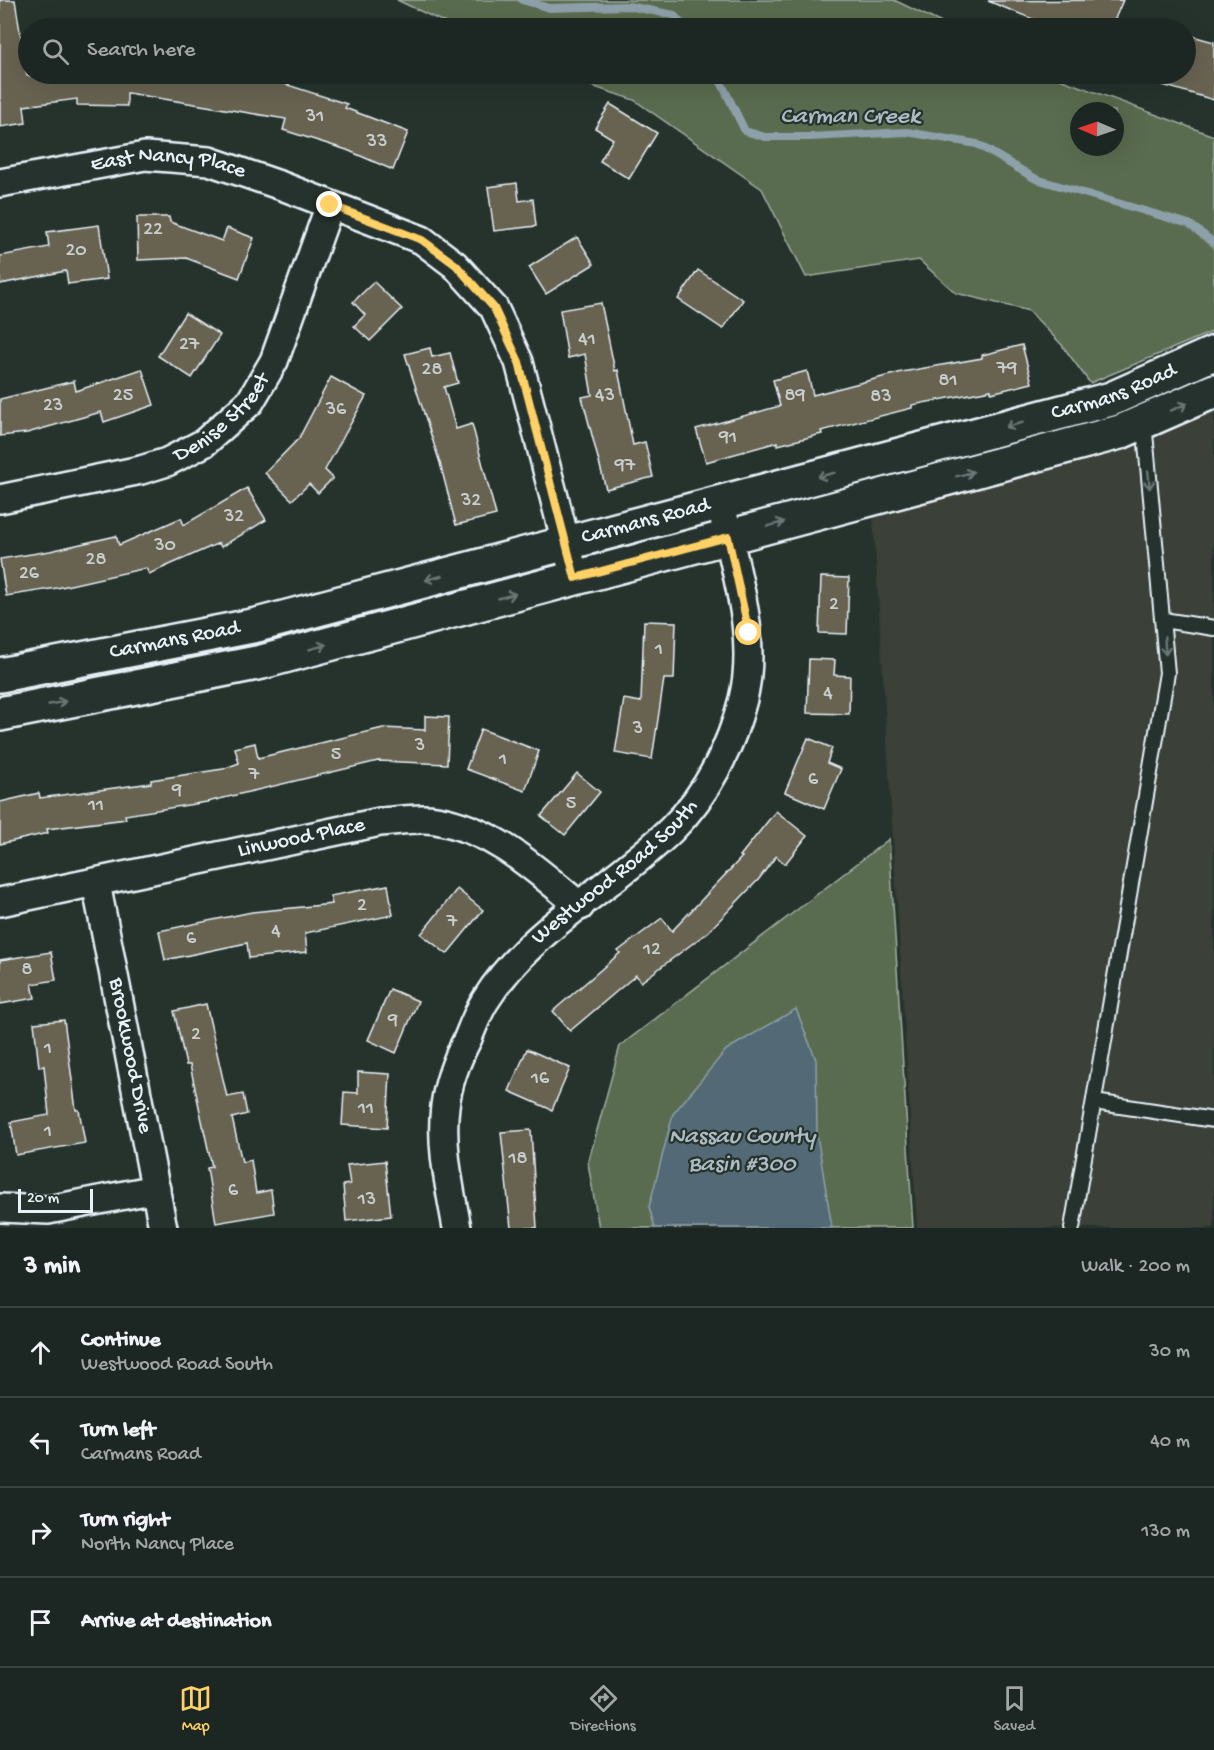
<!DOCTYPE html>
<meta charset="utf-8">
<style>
:root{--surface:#1c2622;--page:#252e2a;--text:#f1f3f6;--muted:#a0a5a5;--line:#3a4340;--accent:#ffd166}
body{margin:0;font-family:"Gochi Hand",sans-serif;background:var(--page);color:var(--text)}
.compass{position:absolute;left:1070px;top:102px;width:54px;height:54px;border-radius:50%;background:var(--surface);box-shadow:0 6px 24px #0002;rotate:272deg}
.scale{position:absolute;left:18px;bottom:15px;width:75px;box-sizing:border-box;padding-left:6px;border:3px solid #e8f1f8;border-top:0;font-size:16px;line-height:21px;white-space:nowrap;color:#e8f1f8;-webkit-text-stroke:4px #26332d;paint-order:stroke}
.stop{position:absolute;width:18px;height:18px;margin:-14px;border:4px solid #ffd166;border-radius:50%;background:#fff}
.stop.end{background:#ffd166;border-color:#fff;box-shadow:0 2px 6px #0008}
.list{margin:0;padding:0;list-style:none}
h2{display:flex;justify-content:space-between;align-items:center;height:78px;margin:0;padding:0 24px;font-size:26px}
h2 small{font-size:20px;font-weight:400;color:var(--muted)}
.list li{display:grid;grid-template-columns:39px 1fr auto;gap:18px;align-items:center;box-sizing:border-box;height:90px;padding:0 24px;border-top:2px solid var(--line)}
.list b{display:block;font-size:22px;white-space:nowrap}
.list p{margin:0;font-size:20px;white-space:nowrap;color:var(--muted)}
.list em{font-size:20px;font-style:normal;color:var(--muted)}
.icon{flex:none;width:33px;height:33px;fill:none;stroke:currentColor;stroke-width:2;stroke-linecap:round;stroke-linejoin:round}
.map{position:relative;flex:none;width:1214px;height:1228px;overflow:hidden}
.search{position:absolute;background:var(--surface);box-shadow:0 6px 24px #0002;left:18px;right:18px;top:18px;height:66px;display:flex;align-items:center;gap:15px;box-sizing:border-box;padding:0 21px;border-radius:33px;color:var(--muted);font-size:22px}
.sheet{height:438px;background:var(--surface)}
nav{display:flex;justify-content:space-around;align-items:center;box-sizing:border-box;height:84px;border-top:2px solid var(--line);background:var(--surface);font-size:16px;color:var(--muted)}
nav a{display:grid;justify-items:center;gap:3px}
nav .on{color:var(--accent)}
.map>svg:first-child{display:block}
.built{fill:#3a4138}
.green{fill:#5a6c4f;stroke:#a1aea4;stroke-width:1.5;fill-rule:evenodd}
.water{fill:#526a76;stroke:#8ea0aa;stroke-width:1.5}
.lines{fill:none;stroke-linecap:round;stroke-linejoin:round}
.stream{stroke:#8ea0aa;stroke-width:8}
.building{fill:#686351;stroke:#e8f1f8;stroke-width:1.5}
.service-casing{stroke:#e8f1f8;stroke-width:18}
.minor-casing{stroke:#e8f1f8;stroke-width:32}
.tertiary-casing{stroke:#e8f1f8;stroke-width:38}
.service{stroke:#26332d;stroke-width:14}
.minor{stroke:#26332d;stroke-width:27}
.tertiary{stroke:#26332d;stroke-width:33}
.oneway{stroke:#6a7674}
.route{stroke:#ffd166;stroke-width:8}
.labels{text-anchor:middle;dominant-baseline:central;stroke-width:4.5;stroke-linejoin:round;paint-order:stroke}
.number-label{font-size:20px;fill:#c8cece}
.street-label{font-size:22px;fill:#e8f1f8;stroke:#26332d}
.water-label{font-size:24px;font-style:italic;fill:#acbbc4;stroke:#26332d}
</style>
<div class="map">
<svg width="1214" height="1228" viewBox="0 0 1214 1228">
<rect width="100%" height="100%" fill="#26332d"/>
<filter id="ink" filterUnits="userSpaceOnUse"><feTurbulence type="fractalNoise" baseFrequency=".0167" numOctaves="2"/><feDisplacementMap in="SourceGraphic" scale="12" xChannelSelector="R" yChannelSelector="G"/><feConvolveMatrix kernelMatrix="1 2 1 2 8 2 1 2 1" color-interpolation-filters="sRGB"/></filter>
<g filter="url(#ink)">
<!-- built -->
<path class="built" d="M1214,365V1228H917L871,481Z"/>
<!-- green -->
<g class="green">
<path d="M397,0H894L952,28H456Z"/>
<path d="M555,74H1046L1214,136V331L1090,383L1062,345L1029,311L956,293L919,260L806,277L762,189L634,100ZM1079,111H1115V147H1079Z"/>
<path d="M889,839L913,1228H599L588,1163L620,1046Z"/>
</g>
<!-- water -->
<path class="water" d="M796,1009L816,1060L817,1135L832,1228H655L649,1207L673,1114L726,1050Z"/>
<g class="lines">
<!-- stream -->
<g class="stream">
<path d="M522,0L549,8L628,6L674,15L685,28"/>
<path d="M717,74L745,131L765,137H810L907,132L977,144L1036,179L1189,224L1214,243"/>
</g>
</g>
<!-- building -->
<g class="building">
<path d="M0,0H15L27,76L50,74H273L272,80L347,104L345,108L408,132L393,170L347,150L283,130L286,119L127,93V106L77,105V99L24,106L26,123L0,127Z"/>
<path d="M1123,0L1111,28H1055L988,1Z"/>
<path d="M1185,34L1214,42V100L1142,79V74H1185Z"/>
<path d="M610,104L657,133L629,179L600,161L613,139L595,128Z"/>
<path d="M517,183L519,201L533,199L536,226L494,231L488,187Z"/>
<path d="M137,217H169L170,222L222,241L227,228L254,238L239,278L186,258L138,260Z"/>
<path d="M99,225L107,279L68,284L66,271L0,284V256L49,247L47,232Z"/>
<path d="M577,237L594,264L546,294L529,267Z"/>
<path d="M698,270L743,300L723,329L678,299Z"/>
<path d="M374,282L402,309L370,341L354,326L365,315L353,302Z"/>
<path d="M601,303L615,371L618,370L633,445L645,442L653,477L606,489L582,397L592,395L585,354L568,358L560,310Z"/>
<path d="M185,313L220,335L192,378L158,356Z"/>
<path d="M1022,345L1032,383L991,393V390L912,405V408L821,431L822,434L778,445V442L706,462L696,429L780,406L773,380L807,371L813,395L902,372L982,358V355Z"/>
<path d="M430,348L432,357L450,353L458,383L444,387L456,429L472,424L496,515L456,525L440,463L405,354Z"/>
<path d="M142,369L154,405L104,422L101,412L27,433L0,436V399L74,381L76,391Z"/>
<path d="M331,377L366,396L325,470L333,478L318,493L309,484L292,500L265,473L299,438Z"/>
<path d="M247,488L266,520L221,547L219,543L149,574L146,568L57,588L6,596L0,559L50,551L116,536L119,545L181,518L184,525Z"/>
<path d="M821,577L849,578L847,634L819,633Z"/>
<path d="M644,621L676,622L674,679H664L652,759L615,753L624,699L641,702Z"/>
<path d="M809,659L835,660L834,675L850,676L849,714L807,713Z"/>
<path d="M425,716L449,717L447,764L378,761L207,802L125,815L126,819L47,829L48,833L0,844V802L39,793L40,798L151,783V780L223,769L239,763L235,748L255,743L258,758L383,728L425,730Z"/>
<path d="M481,729L539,751L525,791L466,769Z"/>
<path d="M808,738L832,748L827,763L841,769L824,809L785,792Z"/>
<path d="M577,773L600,792L565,835L541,816Z"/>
<path d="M776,811L807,836L785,864L776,856L759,879L708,932L641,982L636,975L570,1031L553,1011L620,953L618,951L662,918L672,931L742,857L740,856Z"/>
<path d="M388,885L393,915L305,933L307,952L249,958L247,943L165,960L159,931L252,912L332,904L330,896Z"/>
<path d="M457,889L483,910L447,954L421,934Z"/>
<path d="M51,952L56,980L32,984L35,998L0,1004V960Z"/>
<path d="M390,989L418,1001L396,1053L368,1040Z"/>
<path d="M206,1004L227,1097L243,1094L247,1114L232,1118L242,1162L251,1160L256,1193L271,1190L274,1213L216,1223L207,1168L212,1167L190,1065H186L174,1011Z"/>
<path d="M64,1020L76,1110H79L85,1143L16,1155L11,1122L49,1115L44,1066L39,1067L34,1023Z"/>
<path d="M527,1049L570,1068L552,1110L509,1091Z"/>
<path d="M358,1072L390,1074L387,1128L342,1125L344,1092L358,1093Z"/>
<path d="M531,1130L537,1228H511L501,1132Z"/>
<path d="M385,1161L391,1216L346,1221L343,1185L350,1184L347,1165Z"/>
</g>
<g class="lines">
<!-- service casing -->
<g class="service-casing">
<g id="service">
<path d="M1163,620L1214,628"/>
<path d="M1094,1102L1214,1120"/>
<path d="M1072,1228L1167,673L1144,422"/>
</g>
</g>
<!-- minor casing -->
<g class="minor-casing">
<g id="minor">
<path id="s1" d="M0,183L145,156L209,161L282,186L422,240L455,265L494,308L519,362L575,578"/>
<path id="s2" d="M0,499L141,470L167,462L204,443L250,402L274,361L330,205"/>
<path id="s3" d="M96,883L163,1228"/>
<path id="s4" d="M0,902L380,822C398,821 419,817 436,820C495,830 536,870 580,906"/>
<path d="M0,1208L48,1210L156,1189"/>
<path id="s5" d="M457,1228C450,1188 440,1147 445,1106C448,1082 457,1059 468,1038C473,1026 478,1012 485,1001C530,928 612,888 672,829C707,794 731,747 743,699C759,634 733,566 721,503"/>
</g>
</g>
<!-- tertiary casing -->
<g class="tertiary-casing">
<g id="tertiary">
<path id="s6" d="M0,675L257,625L1111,399L1214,353"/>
<path d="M0,714L262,662L1120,432L1214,391"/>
</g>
</g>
<!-- service -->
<use href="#service" class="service"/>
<!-- minor -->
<use href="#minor" class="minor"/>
<!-- tertiary -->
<use href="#tertiary" class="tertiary"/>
</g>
<!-- one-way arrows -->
<defs><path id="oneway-shaft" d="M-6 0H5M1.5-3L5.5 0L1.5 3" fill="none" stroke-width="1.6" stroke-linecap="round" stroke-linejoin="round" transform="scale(1.5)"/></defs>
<g class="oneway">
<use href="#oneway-shaft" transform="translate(1179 407) rotate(-24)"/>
<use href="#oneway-shaft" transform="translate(1014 425) rotate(165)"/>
<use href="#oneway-shaft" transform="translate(965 474) rotate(-15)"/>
<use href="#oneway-shaft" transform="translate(826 475) rotate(165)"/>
<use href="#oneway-shaft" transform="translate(1149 480) rotate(85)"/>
<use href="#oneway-shaft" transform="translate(776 524) rotate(-15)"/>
<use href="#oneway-shaft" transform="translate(434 578) rotate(165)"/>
<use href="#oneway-shaft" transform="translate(507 596) rotate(-15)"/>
<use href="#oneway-shaft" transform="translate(1165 646) rotate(86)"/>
<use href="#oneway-shaft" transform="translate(318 647) rotate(-15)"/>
<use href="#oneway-shaft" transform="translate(57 703) rotate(-11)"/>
</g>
</g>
<g class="lines" filter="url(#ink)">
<!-- route -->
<path class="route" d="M330,205L422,240L456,265L494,308L519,362L575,578L728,537L749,633"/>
</g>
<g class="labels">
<!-- number labels -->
<g class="number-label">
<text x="315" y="117">31</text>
<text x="377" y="142">33</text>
<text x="153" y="230">22</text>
<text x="76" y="251">20</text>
<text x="587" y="340">41</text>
<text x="189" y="345">27</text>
<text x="1007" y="369">79</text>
<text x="432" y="370">28</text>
<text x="948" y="381">81</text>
<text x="123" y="396">25</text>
<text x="605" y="396">43</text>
<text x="795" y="396">89</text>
<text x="881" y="397">83</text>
<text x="53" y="406">23</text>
<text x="336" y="410">36</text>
<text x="728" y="438">91</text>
<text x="625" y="466">97</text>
<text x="471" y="501">32</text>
<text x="234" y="517">32</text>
<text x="165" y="546">30</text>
<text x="96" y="560">28</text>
<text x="29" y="574">26</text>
<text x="834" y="605">2</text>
<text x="659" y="650">1</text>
<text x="828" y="694">4</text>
<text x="638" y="729">3</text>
<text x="420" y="746">3</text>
<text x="336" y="755">5</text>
<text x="503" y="760">1</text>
<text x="254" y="775">7</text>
<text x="813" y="780">6</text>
<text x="177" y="791">9</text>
<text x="571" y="804">5</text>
<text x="96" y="806">11</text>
<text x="362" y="906">2</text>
<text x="452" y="922">7</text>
<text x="276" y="932">4</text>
<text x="191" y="939">6</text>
<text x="652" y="950">12</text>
<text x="27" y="970">8</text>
<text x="393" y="1021">9</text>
<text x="196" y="1035">2</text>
<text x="48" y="1049">1</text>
<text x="540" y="1079">16</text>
<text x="366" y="1109">11</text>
<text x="48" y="1132">1</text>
<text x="518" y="1159">18</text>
<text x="233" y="1191">6</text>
<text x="367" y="1200">13</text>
</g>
<!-- street labels -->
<g class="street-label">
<text stroke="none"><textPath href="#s1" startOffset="171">East Nancy Place</textPath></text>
<text stroke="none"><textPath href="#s6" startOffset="1150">Carmans Road</textPath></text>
<text stroke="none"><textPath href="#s2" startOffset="243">Denise Street</textPath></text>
<text stroke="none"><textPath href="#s6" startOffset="664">Carmans Road</textPath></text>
<text stroke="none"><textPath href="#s6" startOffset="178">Carmans Road</textPath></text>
<text stroke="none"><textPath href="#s4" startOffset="308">Linwood Place</textPath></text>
<text stroke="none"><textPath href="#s5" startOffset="420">Westwood Road South</textPath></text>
<text stroke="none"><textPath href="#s3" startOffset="176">Brookwood Drive</textPath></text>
</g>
<!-- water labels -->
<g class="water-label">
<text x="850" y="117">Carman Creek</text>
<text x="742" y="1137">Nassau County<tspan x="742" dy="28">Basin #300</tspan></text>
</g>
</g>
</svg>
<svg class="compass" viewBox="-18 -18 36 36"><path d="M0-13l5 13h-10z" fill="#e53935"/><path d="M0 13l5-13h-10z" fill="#a0a5a5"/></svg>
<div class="scale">20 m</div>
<div class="stop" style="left:749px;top:633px"></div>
<div class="stop end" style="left:330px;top:205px"></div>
<div class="search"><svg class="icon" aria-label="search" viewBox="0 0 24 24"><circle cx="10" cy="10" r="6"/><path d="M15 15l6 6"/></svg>Search here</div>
</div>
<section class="sheet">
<h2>3 min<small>Walk · 200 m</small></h2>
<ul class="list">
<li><svg class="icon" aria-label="ahead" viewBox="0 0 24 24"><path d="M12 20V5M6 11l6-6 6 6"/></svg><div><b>Continue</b><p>Westwood Road South</p></div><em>30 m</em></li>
<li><svg class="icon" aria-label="left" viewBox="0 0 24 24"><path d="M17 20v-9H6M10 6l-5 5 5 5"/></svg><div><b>Turn left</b><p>Carmans Road</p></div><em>40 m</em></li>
<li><svg class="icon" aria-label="right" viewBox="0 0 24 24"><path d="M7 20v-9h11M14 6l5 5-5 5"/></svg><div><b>Turn right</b><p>North Nancy Place</p></div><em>130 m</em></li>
<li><svg class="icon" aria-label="arrive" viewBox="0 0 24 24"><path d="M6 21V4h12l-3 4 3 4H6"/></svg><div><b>Arrive at destination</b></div></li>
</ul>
</section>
<nav>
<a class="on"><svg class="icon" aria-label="map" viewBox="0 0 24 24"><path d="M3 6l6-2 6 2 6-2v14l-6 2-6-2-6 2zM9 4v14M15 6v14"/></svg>Map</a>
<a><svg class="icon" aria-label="directions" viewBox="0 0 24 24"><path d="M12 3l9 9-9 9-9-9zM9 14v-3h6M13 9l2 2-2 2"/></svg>Directions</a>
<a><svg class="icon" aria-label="saved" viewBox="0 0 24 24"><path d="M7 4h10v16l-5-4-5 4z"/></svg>Saved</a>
</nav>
